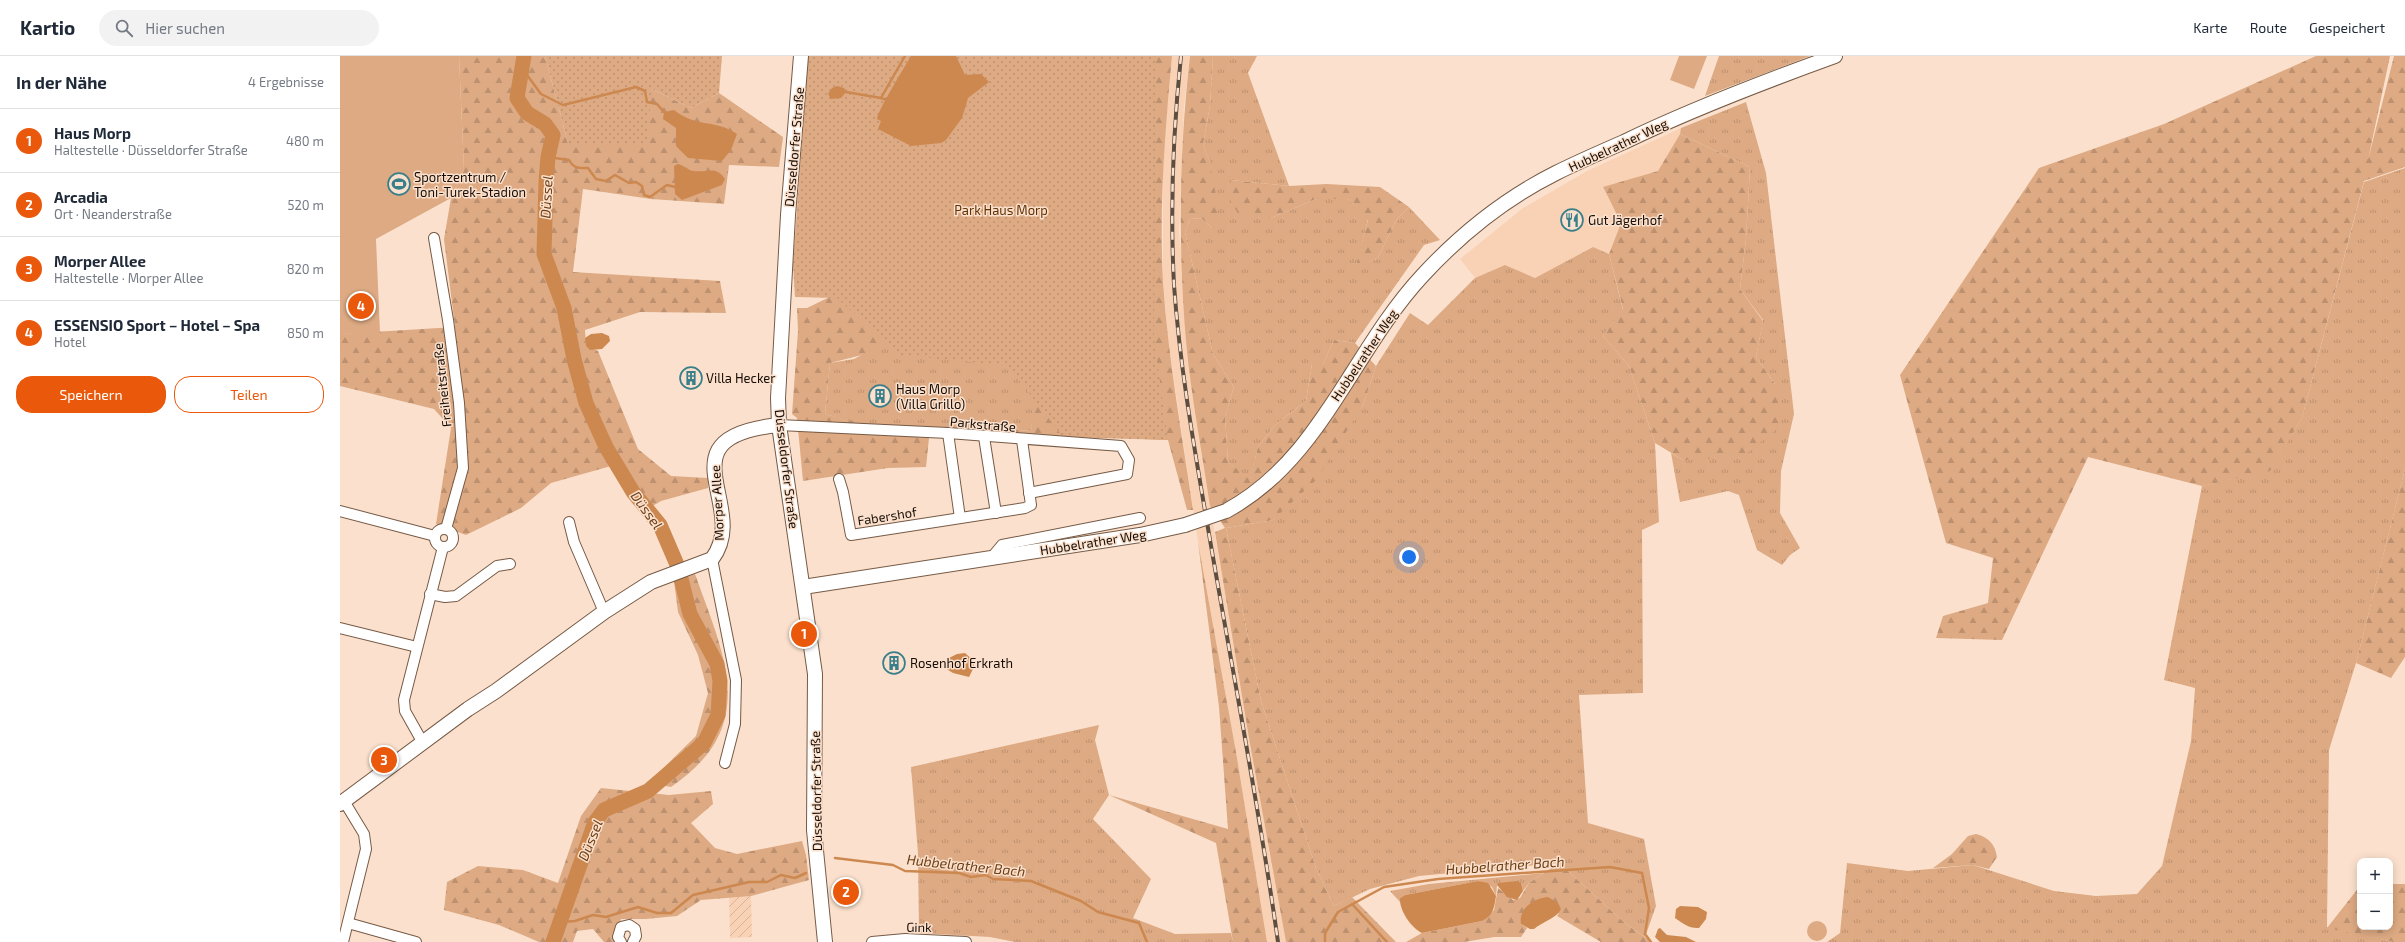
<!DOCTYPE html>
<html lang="de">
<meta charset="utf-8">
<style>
:root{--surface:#fff;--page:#f2f2f3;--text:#1f2937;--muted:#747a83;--line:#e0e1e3;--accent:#ea580c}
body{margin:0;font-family:"Exo 2",sans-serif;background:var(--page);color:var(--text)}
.controls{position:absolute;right:12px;bottom:12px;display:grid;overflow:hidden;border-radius:8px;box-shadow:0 2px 10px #0003}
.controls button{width:36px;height:36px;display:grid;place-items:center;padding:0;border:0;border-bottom:1px solid var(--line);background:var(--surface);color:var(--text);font:20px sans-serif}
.you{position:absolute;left:1069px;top:501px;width:14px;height:14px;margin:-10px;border:3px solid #fff;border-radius:50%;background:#1a73e8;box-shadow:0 0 0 6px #1a73e833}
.badge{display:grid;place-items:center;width:26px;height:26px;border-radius:50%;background:var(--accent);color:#fff;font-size:13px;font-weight:700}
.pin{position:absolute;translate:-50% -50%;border:2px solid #fff;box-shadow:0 1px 4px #0006}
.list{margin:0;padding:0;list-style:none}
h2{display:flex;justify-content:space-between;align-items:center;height:52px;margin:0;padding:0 16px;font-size:17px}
h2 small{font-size:13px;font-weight:400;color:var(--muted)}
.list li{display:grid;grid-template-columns:26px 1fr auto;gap:12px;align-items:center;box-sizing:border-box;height:64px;padding:0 16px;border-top:1px solid var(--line)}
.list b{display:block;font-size:15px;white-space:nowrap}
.list p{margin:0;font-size:13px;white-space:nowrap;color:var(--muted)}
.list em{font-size:13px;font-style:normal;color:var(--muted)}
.actions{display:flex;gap:8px;padding:12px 16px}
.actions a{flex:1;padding:9px 0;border:1px solid var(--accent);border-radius:16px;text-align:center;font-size:14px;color:var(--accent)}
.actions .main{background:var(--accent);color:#fff}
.icon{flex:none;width:22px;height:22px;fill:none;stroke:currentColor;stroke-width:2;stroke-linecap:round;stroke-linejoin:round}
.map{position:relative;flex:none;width:2065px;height:886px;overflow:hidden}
header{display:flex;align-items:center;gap:24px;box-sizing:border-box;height:56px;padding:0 20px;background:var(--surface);border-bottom:1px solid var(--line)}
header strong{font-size:19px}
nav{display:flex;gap:22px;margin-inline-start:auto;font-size:14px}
.search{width:280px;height:36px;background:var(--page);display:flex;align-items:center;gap:10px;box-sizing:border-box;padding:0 14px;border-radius:22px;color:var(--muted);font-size:15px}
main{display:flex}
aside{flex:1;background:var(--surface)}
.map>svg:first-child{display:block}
.built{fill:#f9d2b5}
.industrial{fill:url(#industrial-furrows)}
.grass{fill:url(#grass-tufts)}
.forest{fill:url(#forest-firs)}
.park{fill:url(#park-dots)}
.pitch{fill:#ddaa83}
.water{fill:#cd8850}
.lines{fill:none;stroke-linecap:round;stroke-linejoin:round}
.stream{stroke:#cd8850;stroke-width:2.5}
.river{stroke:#cd8850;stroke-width:15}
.street-casing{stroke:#765a45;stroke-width:12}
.secondary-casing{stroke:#765a45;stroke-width:16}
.street{stroke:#fff;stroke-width:10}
.secondary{stroke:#fff;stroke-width:14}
.rail-casing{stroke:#5d4e42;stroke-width:4}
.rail{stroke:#fbe1cd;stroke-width:2.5;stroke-dasharray:8;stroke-linecap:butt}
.secondary-bridge-casing{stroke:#765a45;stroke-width:16;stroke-linecap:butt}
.secondary-bridge{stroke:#fff;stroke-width:14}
.labels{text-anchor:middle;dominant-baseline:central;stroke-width:3;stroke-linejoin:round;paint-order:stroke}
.street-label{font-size:13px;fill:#170d05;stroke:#fbe1cd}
.poi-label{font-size:13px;fill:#170d05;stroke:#fbe1cd;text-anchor:start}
.park-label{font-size:13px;fill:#5f3103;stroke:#fbe1cd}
.water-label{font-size:14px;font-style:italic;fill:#6e4016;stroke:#fbe1cd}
</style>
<header>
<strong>Kartio</strong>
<div class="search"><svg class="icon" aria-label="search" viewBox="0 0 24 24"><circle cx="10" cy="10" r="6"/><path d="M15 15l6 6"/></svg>Hier suchen</div>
<nav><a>Karte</a><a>Route</a><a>Gespeichert</a></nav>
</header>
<main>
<aside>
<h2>In der Nähe<small>4 Ergebnisse</small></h2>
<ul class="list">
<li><span class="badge">1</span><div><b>Haus Morp</b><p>Haltestelle · Düsseldorfer Straße</p></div><em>480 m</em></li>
<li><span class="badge">2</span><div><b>Arcadia</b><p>Ort · Neanderstraße</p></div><em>520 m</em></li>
<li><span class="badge">3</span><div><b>Morper Allee</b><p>Haltestelle · Morper Allee</p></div><em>820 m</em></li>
<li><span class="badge">4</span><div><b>ESSENSIO Sport – Hotel – Spa</b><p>Hotel</p></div><em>850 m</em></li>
</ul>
<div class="actions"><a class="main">Speichern</a><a>Teilen</a></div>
</aside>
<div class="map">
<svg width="2065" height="886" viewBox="0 0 2065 886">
<defs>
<pattern id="industrial-furrows" width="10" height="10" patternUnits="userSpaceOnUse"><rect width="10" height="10" fill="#f9d2b5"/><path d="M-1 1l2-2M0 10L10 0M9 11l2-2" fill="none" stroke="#d5b39a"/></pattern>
<pattern id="grass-tufts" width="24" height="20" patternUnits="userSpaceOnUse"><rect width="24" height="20" fill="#ddaa83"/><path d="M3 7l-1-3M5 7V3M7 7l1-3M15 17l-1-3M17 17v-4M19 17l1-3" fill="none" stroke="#bd9170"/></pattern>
<pattern id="forest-firs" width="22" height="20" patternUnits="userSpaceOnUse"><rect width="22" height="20" fill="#ddaa83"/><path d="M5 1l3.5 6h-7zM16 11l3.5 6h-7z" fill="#bd9170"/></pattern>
<pattern id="park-dots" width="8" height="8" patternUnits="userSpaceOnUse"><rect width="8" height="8" fill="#ddaa83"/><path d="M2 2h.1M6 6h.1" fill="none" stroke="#bd9170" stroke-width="1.8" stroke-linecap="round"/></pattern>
</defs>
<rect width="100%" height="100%" fill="#fbe1cd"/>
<!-- built -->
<g class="built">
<path d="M832,0H850L844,50L839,177L870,450L946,886H927L896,696L858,486L828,284L823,225V98Z"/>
<path d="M1341,72L1340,78L1318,115L1263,132L1281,167L1269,198L1253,191L1195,222L1165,209L1135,222L1120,203L1183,152L1247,115Z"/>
</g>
<!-- industrial -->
<path class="industrial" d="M411,840L412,881L390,882L389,841Z"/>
<!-- grass -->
<g class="grass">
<path d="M873,0H917L908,17L949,130L891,124L931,162L976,143H1008L1028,163L1017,209L1037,203L1057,163L1069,151L1100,184L1084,189L1015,287L994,284L983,308H972L966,345L934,370L918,391L910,424L888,406L885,360L894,331L873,298L845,176L850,163L861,162L872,172L870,107L863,89L870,49Z"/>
<path d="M1379,0H1470L1365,40Z"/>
<path d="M1406,46L1426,117L1454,358L1441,415L1440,457L1460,492L1450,499L1442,509L1417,494L1399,439L1388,435L1340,446L1331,397L1343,404L1435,328L1416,301L1423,264L1400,233L1406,183L1410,111L1340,78L1341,72Z"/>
<path d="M2065,112V413L2016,607L1989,694L1987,871L2053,886H1487L1500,877L1507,807L1568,815L1633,809L1714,835L1756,840L1797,838L1822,810L1851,685L1855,632L1824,624L1862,430L1930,414L1962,362L2024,126Z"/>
<path d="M1253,191L1269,198L1283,254L1263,280L1289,310L1315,387L1319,466L1302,474L1303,637L1239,639L1248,767L1304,783L1316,850L1305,881L1286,868L1219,807L1079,820L1030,833L994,850L976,812L921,645L886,472L933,464L1023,349L1036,310L1070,257L1088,269L1135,222L1165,209L1195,222Z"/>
<path d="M706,243L691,375L628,370L599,375L529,370L485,358L490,307L514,303L553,282Z"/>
<path d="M759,669L755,684L769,739L753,763L811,823L793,862L835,878L891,877L893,886H675L650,881L579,877L578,797L571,711Z"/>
<path d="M1204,817L1189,827L1183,835L1181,827L1157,829L1156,840L1152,831L1138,825L1065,839L1060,842V846L1050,835L1089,828Z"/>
</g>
<!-- forest -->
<g class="forest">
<path d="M119,0H205L228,87L312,33L351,52L379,37L443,81L439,111L389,109L384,148L311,143L243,133L233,216L380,225L386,257L300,256L245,274L246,290L258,295L298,393L331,420L368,422V432L321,445L311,451L335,497L327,500L319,480L271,410L211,427L181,452L126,479L96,468L111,372L94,353L0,330V278L115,271L104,183L111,142L124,114Z"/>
<path d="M616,0H832C825,75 819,151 823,226C828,302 842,378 853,454H847L828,384L599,375L628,370L691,375L695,309L726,312L553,282L538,295L490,307L485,358L524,368V377L589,382L586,411L548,412L463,425L457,362L452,358L458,275L457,252H467L502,235Z"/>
<path d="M850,0H873L870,49L863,89L870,107L878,150L877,171L872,172L861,162L850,163L845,176L873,298L894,331L885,360L888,406L910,423L918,391L934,370L966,345L972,308H983L994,284L1015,287L1036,310L1023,349L976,424L933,464L886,472L921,645L976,812L994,850L1012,841L1056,886H946L909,682L875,476L885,472L870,450C862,395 851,340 846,285C838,190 839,95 850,0Z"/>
<path d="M1976,0H2050L2028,104L2054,0H2065V111L2024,125L1962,362L1930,415L1862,430L1748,401L1662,584L1596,582L1603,560L1648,547L1653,502L1606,487L1560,319L1699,112L1824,68Z"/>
<path d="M1340,78L1410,111L1406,183L1400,233L1423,265L1416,301L1435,328L1442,369L1402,401L1343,404L1315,387L1289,310L1263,280L1283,253L1269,198L1281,167L1263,131L1318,115Z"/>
<path d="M891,124L949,130L987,128L1040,131L1069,151L1057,163L1037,203L1016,210L1028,164L1008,143H976L931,162L900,161L889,142Z"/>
<path d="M2065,413V601L2051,622L2016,607Z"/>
<path d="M858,486L896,696L927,886H893L876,787L769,739L888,773L879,651Z"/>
<path d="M355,518C384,600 421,670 331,731L308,727L356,680L368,637L358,599L338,556L334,525Z"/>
<path d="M261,732L329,739L371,735L373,748L351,767L375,792L397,798L462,785L466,799L469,824L411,840L361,844L337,860L306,863H281L274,886H264L253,873L237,875L233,886H199L159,869L104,854L107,826L138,810L183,814L218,827L241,760Z"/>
<path d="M1636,778C1648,781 1655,788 1657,801L1649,813L1633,809L1593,812L1612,798L1628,780Z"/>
<path d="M1219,807L1286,868L1312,886H1261L1217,860L1219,857L1181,868L1187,872L1181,881H1154L1124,886H1066L1082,877L1142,865L1154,854L1158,832L1173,844L1180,842L1189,827Z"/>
<path d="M2050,828H2065V886H2053L1987,872L2020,830V871H2050Z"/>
</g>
<!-- park -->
<g class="park">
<path d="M205,0H382L379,37L351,52L312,33L307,87H228Z"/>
<path d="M468,0H816L814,282L828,384L723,381L668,310L560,299L497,242L455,241L453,208Z"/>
</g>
<!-- pitch -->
<g class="pitch">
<path d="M0,0H119L124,114L111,142L36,183L40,277L0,278Z"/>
<path d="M1339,0H1367L1354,33L1330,24Z"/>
<circle cx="1477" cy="875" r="10"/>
</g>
<!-- water -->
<g class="water">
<path d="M571,0H616L625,19L641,18L649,26L628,42L622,62L606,84L601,87L571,90L538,73L541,65L537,63C538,54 564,12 571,0Z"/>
<path d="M497,30L504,32L506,36L501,42L491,43L488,38L492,32Z"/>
<path d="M334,54C356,72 376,63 397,78L391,94L382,105L348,102L336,90V72L323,63L324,56Z"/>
<path d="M338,108C343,109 348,114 353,115C367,117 376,109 385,123L382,129L342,144L335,138L334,110Z"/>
<path d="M262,277L269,280L270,285L262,293L250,294L246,290L245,282L251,278Z"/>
<path d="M625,597L634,605V611L629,621L613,617L605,612L607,603L617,598Z"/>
<path d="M1138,825L1148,827L1156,840C1154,853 1153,859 1142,865L1082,877C1071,872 1059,854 1060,842L1065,839Z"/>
<path d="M1177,825L1181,827L1183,835L1177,844L1167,841L1157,829L1158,827Z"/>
<path d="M1208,841L1218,847L1221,853C1217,862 1202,866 1194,873H1190L1181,868C1178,852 1195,842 1208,841Z"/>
<path d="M1340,850L1358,851L1367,856L1366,863L1359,872C1350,873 1342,867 1335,862L1336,853Z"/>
<path d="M1320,872L1327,879L1346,881L1356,886H1320L1315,881L1318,873Z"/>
</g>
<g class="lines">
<!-- stream -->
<g class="stream">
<path d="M180,15L187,19L201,38L223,49L296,31L305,35L307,46L317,48L324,56"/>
<path d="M506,36L541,42L565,0"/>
<path d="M541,42L547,44"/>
<path d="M208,101L229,104C234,113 239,112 248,112L256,123L266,125L275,119L289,127L296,126L302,130L304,139L310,141L327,129L335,131"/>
<path d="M495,802L553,809L565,815L619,817L631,821L646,819L653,823L691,825L741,845L758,856L799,867L807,886"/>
<path d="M1012,848L1047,886"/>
<path d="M222,866L235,865L253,859L266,861L298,851L317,857H331L353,839L409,826H427L441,819L455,822L466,817"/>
<path d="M985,886V877L998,856L1044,831L1098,823L1270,811L1302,817L1309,852L1305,878L1311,886"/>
</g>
<!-- river -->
<path class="river" d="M184,0L177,42L187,57L205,68L213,79L208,101L206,126L204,198L224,252L234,303L246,347L266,391L293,436L320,469L338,511L350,558L377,608L380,625L378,659L364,687L308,735L264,754L255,766L213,886"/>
<!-- street casing -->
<g class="street-casing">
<g id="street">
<path d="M94,182L108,264L119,347L123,412L106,473"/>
<path d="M439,369L608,377L781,390L789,404L787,418L689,437"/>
<path d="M608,377L620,462"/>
<path d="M644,381L656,457"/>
<path d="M499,423L503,436L511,479L685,452L691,449L682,384"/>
<path d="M0,455L95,480"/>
<path d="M229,466L234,486L264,556"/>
<circle cx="104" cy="482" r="9"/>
<path d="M652,501L662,489L800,462"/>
<path d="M372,503L396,624L395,668L385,707"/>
<path d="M90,538L105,541L116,540L157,510L170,508"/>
<path d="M0,572L77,591"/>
<path d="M83,687L65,655L64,644L103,491"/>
<path d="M8,867L76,886"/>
<path d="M3,886L26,793L24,778L4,745"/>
<path d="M281,886L278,881L281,871L289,869L295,873L296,880L293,886"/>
<path d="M532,886L565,883L626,886"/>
</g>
</g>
<!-- secondary casing -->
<g class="secondary-casing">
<g id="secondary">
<path d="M461,0L448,159L438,342L439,369L475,618L474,774L485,886"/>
<path d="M886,455C981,404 1012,295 1083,219C1120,179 1166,142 1216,117C1238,106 1261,96 1284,86C1352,53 1423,26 1495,0"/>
<path d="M463,531L800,479L845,469"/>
<path d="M0,748L128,653L156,635L264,556L311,526L372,503C412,451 318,381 439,369"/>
</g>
</g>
<!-- street -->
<use href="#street" class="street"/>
<!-- secondary -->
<use href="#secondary" class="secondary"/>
<!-- rail casing -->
<g class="rail-casing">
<path id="rail" d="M841,0C833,76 830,153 834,229C840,313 855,396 869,478C892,613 919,750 938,886"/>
</g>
<!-- rail -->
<use href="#rail" class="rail"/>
<!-- secondary-bridge casing -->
<g class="secondary-bridge-casing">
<path id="secondary-bridge" d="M845,469L886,455"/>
</g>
<!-- secondary-bridge -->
<use href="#secondary-bridge" class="secondary-bridge"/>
</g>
<!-- icons -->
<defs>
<g id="stadium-ring" transform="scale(1.15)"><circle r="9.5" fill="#fbe1cd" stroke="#397f8a" stroke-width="1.5"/><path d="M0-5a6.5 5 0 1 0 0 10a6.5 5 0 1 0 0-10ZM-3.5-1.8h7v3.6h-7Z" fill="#397f8a"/></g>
<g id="restaurant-ring" transform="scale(1.15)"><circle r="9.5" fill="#fbe1cd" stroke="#397f8a" stroke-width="1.5"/><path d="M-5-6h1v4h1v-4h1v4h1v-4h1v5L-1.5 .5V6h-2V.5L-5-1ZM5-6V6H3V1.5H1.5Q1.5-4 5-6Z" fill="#397f8a"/></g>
<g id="building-ring" transform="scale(1.15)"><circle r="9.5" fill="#fbe1cd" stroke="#397f8a" stroke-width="1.5"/><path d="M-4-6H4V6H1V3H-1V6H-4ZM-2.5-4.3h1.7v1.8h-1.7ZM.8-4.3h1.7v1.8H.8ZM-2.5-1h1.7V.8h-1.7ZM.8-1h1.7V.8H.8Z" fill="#397f8a"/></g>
</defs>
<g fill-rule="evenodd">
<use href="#stadium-ring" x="59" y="128"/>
<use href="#restaurant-ring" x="1232" y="164"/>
<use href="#building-ring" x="351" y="322"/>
<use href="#building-ring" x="540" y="340"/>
<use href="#building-ring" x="554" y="607"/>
</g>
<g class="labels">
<!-- street labels -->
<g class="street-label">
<text transform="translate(1278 89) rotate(-25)">Hubbelrather Weg</text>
<text transform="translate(454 91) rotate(-85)">Düsseldorfer Straße</text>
<text transform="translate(1024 299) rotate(-56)">Hubbelrather Weg</text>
<text transform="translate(102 329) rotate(-96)">Freiheitstraße</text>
<text transform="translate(643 368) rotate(5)">Parkstraße</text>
<text transform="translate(447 413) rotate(83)">Düsseldorfer Straße</text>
<text transform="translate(377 447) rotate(-93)">Morper Allee</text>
<text transform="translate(547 460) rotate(-9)">Fabershof</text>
<text transform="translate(753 486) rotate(-9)">Hubbelrather Weg</text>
<text transform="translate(476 735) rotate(-91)">Düsseldorfer Straße</text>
<text transform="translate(579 871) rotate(1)">Gink</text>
</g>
<!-- poi labels -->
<g class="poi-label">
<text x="74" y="121">Sportzentrum /<tspan x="74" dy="15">Toni-Turek-Stadion</tspan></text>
<text x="1248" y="164">Gut Jägerhof</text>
<text x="366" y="322">Villa Hecker</text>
<text x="556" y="333">Haus Morp<tspan x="556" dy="15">(Villa Grillo)</tspan></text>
<text x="570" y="607">Rosenhof Erkrath</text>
</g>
<!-- park labels -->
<g class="park-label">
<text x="661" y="154">Park Haus Morp</text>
</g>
<!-- water labels -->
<g class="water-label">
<text transform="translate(206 141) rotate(-87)">Düssel</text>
<text transform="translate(307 454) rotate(54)">Düssel</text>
<text transform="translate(250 784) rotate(-68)">Düssel</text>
<text transform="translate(626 809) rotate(6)">Hubbelrather Bach</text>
<text transform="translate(1165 809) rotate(-4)">Hubbelrather Bach</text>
</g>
</g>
</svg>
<div class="controls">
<button>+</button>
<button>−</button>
</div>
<div class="you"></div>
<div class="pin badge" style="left:464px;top:578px">1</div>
<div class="pin badge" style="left:506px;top:836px">2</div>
<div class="pin badge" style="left:44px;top:704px">3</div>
<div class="pin badge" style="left:21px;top:250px">4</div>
</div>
</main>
